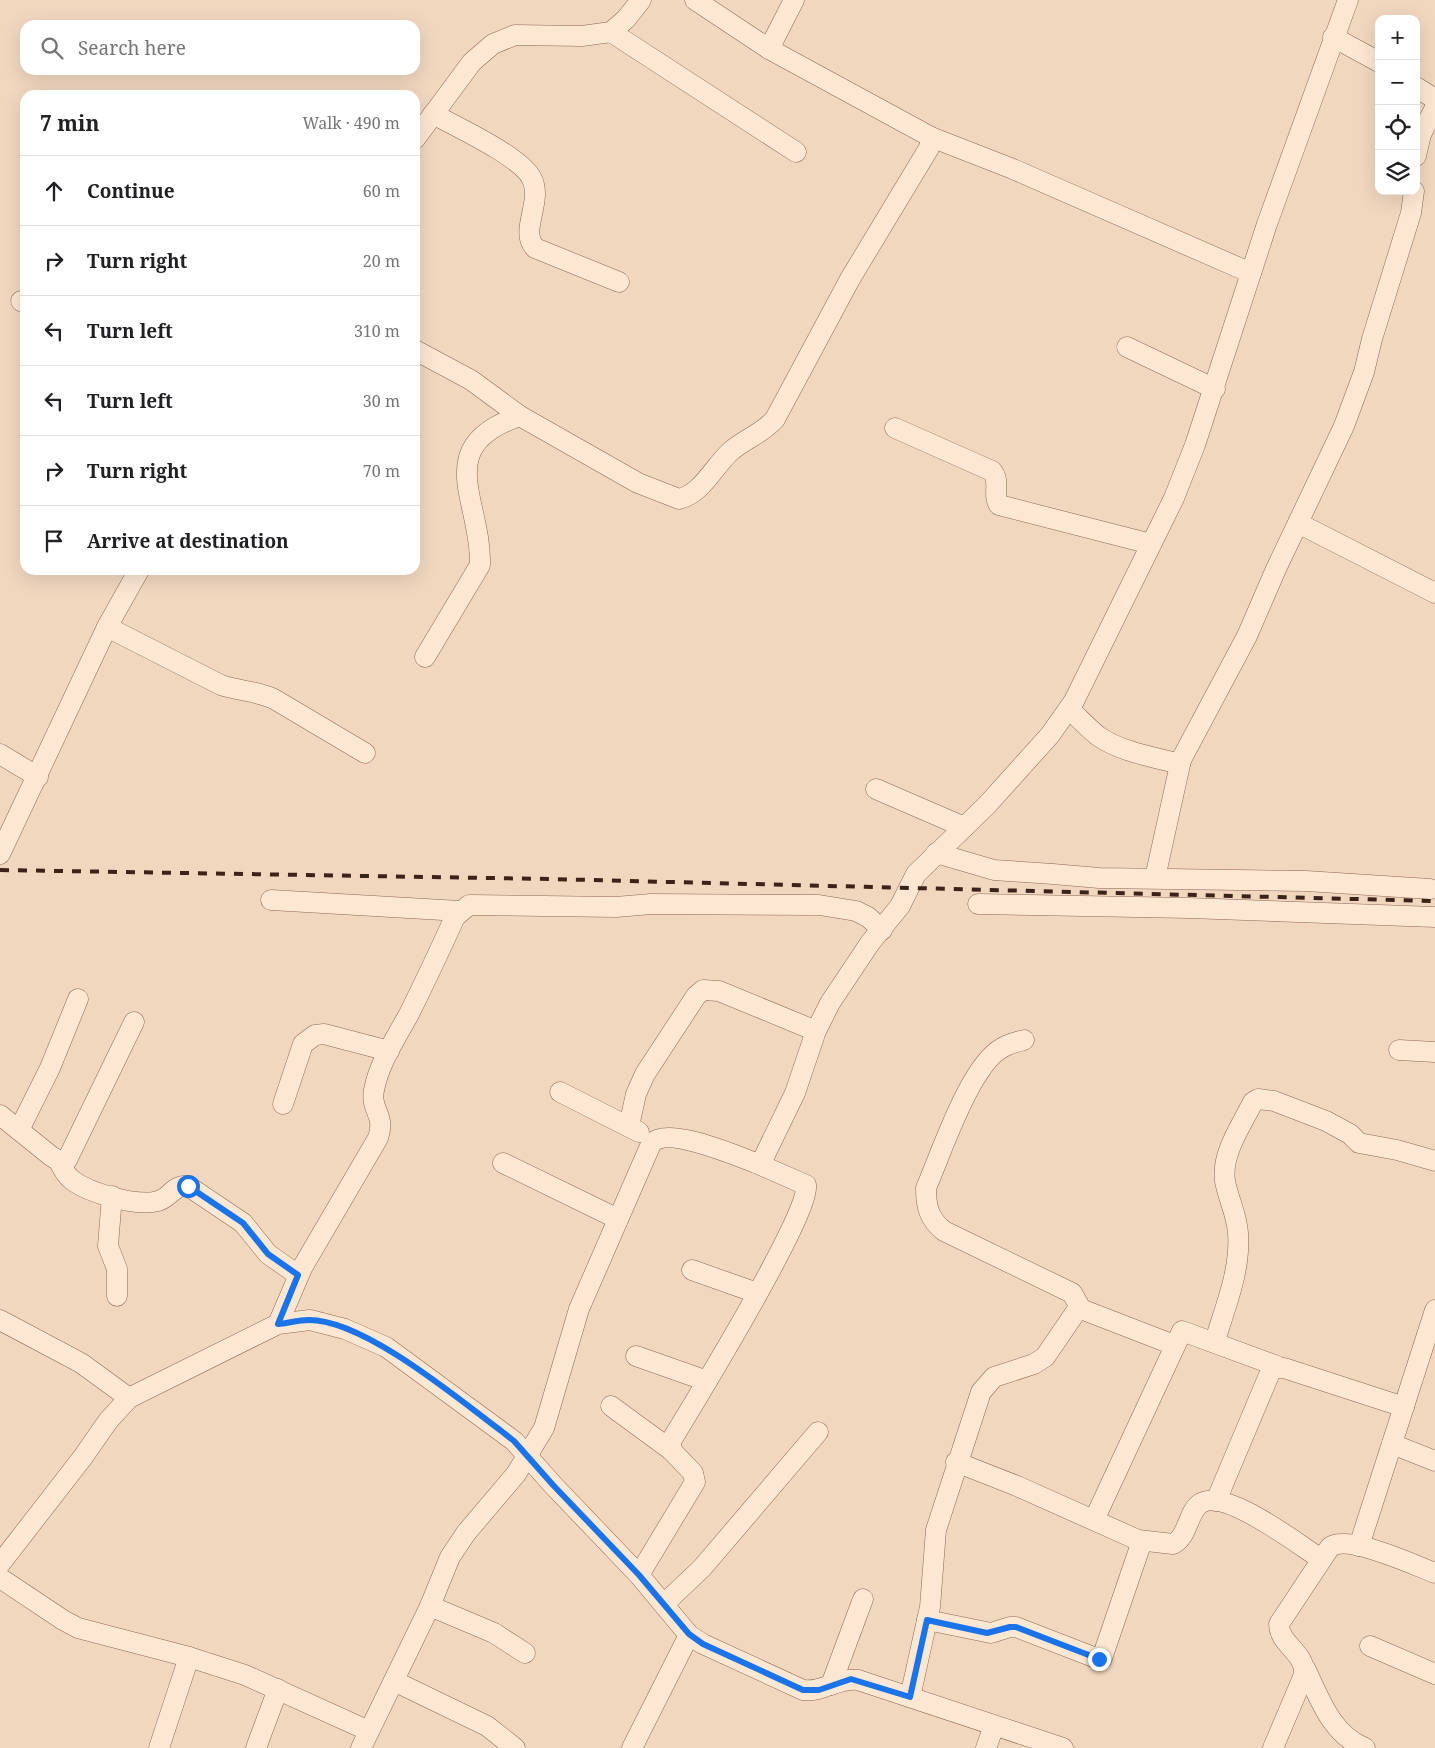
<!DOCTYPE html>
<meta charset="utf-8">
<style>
:root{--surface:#fff;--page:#f2f2f2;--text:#202124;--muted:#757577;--line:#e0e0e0}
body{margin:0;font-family:"Noto Serif",serif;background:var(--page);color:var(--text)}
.controls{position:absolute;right:15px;top:15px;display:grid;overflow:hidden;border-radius:10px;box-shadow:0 5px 20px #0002}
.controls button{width:45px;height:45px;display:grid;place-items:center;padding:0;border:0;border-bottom:1px solid var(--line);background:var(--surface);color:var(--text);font:25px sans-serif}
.stop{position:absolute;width:15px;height:15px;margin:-11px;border:4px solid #1a73e8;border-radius:50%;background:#fff}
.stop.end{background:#1a73e8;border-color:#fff;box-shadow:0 1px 5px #0008}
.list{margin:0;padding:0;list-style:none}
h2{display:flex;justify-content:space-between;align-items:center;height:65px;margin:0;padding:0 20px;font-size:21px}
h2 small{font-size:16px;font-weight:400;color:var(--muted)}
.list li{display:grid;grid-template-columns:32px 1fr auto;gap:15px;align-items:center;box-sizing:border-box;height:70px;padding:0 20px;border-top:1px solid var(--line)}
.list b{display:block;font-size:19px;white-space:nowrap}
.list em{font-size:16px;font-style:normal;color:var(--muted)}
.icon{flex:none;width:28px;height:28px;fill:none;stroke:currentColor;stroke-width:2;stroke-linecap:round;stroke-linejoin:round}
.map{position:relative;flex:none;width:1435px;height:1748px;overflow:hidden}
.search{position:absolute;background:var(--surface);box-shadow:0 5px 20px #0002;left:20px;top:20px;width:400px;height:55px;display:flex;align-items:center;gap:12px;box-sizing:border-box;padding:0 18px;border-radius:15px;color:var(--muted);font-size:19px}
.panel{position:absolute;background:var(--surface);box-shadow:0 5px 20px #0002;left:20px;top:90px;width:400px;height:485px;border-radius:15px}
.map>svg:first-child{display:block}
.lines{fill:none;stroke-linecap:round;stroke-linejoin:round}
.minor-casing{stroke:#8d6655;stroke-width:21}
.minor{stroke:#fce7d3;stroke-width:20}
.rail{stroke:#3b231b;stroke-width:4;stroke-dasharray:9 9;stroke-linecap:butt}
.route{stroke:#1a73e8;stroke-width:6}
</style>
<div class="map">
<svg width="1435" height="1748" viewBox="0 0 1435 1748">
<rect width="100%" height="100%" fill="#f2d7bf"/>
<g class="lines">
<!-- minor casing -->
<g class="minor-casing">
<g id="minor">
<path d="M611,32L796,152"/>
<path d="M1333,37L1379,62"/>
<path d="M769,49L794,0"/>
<path d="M1416,87L1435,99"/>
<path d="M433,114C455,126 522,157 532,179C543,202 519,231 535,248L619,282"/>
<path d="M931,137L1013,169L1251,273"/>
<path d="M415,139L472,62L493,44L515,35L582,36L611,32L626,19L641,0"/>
<path d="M1416,156L1421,134L1435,108"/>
<path d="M21,301L25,303"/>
<path d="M1127,347L1215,389"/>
<path d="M415,350L471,380L520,416L638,483L679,499C702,494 714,466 731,451C745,439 763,433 775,419L850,279L929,148L931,137L769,49L695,0"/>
<path d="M895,428L992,471C1001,481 992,495 999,505L1151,544"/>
<path d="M1298,523L1435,593"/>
<path d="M107,627L221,685C239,691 257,691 274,699L365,753"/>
<path d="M425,657L480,565C482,501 430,446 520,416"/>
<path d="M1069,709C1079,718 1088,728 1098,736C1121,752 1153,757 1180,764"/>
<path d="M0,754L38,777"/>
<path d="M876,789L964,827"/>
<path d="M936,853L994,870L1053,874L1099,878L1306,881L1430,889"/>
<path d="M0,854L107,627L139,570"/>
<path d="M1155,878L1181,760L1247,636L1276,569L1344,426L1364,372L1372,339L1411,213L1414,191"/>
<path d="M271,900L460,911"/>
<path d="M978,904L1189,908L1435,917"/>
<path d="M1024,1040C1017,1042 1008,1044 1002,1048C970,1065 941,1154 926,1188C926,1207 929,1219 944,1231L1072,1293L1081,1309"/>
<path d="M1399,1050L1435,1052"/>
<path d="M560,1092L639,1132"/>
<path d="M283,1104L303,1044L315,1035L324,1034L389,1051"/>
<path d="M0,1115L51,1156L59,1161L67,1160L134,1022"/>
<path d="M629,1126L636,1094L645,1074L696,996L703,990L719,991L816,1031"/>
<path d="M19,1130L50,1068L78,999"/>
<path d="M59,1161C62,1168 66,1175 72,1180C89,1193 137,1207 158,1201C170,1198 174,1184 188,1186L243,1223L268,1254L298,1275"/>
<path d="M503,1163L618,1219"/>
<path d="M112,1196L108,1246L117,1269V1296"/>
<path d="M692,1270L757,1293"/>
<path d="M0,1320L81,1363L129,1398"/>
<path d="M278,1324L302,1268L378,1138C386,1114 370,1111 374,1090C379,1063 396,1038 409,1014C425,982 440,950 455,917L469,905L616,907L651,904L819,905L856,911L868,917L882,930"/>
<path d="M1215,1341C1225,1307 1241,1270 1238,1233C1237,1215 1228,1198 1225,1181C1221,1154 1241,1126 1253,1102L1258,1099L1274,1101L1326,1121L1350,1134L1359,1143L1397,1150L1435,1161"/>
<path d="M636,1356L707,1381"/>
<path d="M611,1406L671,1450"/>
<path d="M1392,1444L1435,1461"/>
<path d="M956,1462L1017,1486L1138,1540L1173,1544C1189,1536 1187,1512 1201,1503C1226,1488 1299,1545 1321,1559"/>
<path d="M1216,1501L1272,1368H1284L1404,1407"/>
<path d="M1094,1520L1182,1331L1277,1366"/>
<path d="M1359,1546L1435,1310"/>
<path d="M0,1564L83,1457L108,1421L129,1398L278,1324L310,1320L345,1329L386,1347L514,1441L553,1485L639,1575L689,1635L703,1644L803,1690C823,1693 838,1677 858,1680L1063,1748"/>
<path d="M639,1575L695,1482L693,1473L671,1450V1441C691,1408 813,1209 806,1185L756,1163"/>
<path d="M0,1578L63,1620L78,1628L189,1657L245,1675L369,1731"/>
<path d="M664,1604L702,1568L818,1432"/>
<path d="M430,1606L494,1633L525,1653"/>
<path d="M927,1620L991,1633L1010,1627H1016L1096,1658H1102L1142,1541"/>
<path d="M1370,1646L1435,1674"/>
<path d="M1305,1668C1320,1699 1331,1734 1365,1748"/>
<path d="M394,1681L487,1726L515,1748"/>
<path d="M831,1685L863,1599"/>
<path d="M910,1697L930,1607L936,1530L981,1392L994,1377L1034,1364L1045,1357L1075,1313L1081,1309L1174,1345"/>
<path d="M159,1748L189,1657"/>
<path d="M256,1748L278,1689"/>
<path d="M361,1748L430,1606L450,1557L466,1533L516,1474L544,1428L579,1309L651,1144C666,1125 736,1156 756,1163L762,1161L795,1093L816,1031L830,1003L870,943L900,906L916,874L987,805L1050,735L1074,701L1174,498L1195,445L1267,224L1348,0"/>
<path d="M632,1748L689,1635"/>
<path d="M986,1748L994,1726"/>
<path d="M1273,1748L1304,1675C1306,1652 1279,1645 1279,1624L1330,1547C1348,1534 1414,1565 1435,1573"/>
</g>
</g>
<!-- minor -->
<use href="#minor" class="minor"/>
<!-- rail -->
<path class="rail" d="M0,870L550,879L1435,901"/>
</g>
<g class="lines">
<!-- route -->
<path class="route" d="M188,1186L243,1223L268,1254L298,1275L278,1324C288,1323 299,1320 309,1320C364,1320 456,1397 500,1430L514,1441L553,1485L639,1575L689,1634L703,1644L803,1690H819L851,1679L910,1697L927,1620L987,1633L1010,1627H1016L1099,1659"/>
</g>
</svg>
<div class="controls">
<button>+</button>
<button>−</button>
<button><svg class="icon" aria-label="locate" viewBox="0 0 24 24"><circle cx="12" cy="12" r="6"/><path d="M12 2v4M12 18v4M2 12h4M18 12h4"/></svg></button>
<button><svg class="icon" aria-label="layers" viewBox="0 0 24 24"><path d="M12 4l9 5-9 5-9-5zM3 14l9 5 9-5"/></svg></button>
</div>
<div class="stop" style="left:188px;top:1186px"></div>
<div class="stop end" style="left:1099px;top:1659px"></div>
<div class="search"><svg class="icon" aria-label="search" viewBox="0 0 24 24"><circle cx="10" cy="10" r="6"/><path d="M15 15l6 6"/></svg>Search here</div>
<section class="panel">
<h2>7 min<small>Walk · 490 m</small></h2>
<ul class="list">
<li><svg class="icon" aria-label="ahead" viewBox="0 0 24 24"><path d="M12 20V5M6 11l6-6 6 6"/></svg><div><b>Continue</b></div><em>60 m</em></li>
<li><svg class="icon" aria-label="right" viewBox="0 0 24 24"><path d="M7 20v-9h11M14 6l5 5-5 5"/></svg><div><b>Turn right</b></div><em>20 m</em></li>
<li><svg class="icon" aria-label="left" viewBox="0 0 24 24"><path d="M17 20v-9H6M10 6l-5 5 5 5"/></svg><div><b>Turn left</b></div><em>310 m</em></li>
<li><svg class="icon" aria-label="left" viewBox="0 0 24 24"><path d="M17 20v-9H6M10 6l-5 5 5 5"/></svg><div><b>Turn left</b></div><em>30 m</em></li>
<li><svg class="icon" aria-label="right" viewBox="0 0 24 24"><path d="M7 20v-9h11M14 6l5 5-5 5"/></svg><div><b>Turn right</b></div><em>70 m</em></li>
<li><svg class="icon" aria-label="arrive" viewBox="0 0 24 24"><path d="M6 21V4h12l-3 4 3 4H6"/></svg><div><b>Arrive at destination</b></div></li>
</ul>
</section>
</div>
